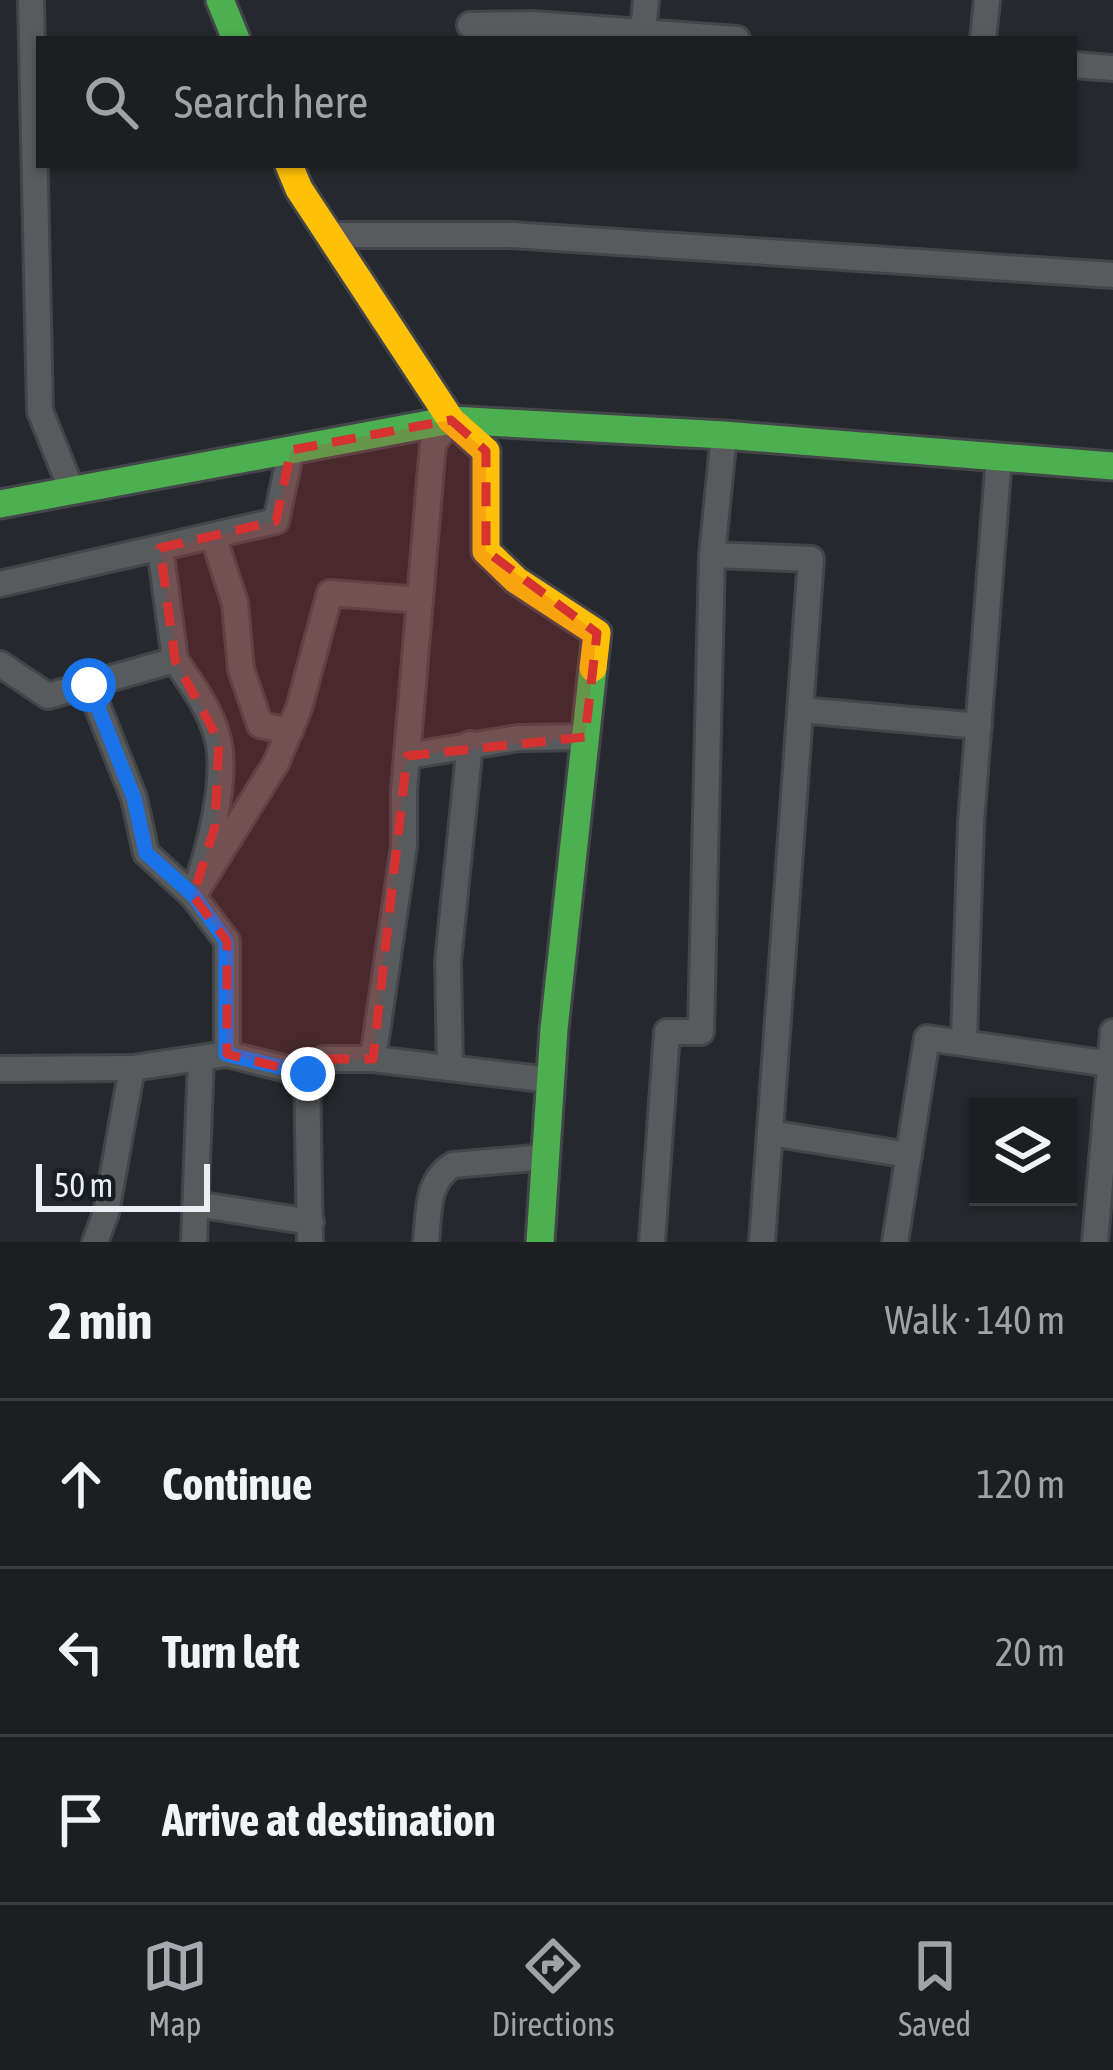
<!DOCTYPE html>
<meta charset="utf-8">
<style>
:root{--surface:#1c1e21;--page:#292b2e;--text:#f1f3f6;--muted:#a0a2a5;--line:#3a3c3f;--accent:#a6a9ad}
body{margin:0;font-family:"Asap Condensed",sans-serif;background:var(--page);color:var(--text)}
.controls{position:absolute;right:36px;bottom:36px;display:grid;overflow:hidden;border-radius:0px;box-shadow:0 3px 9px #0004}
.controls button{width:108px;height:108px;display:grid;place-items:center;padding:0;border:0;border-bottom:3px solid var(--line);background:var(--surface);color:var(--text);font:60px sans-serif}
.scale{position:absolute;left:36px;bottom:30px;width:174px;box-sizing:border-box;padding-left:12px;border:6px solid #ebeff3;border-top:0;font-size:33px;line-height:42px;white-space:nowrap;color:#ebeff3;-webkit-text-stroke:9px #191e25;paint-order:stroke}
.stop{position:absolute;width:36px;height:36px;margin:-27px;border:9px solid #1a73e8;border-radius:50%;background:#fff}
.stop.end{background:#1a73e8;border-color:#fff;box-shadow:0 3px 12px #0008}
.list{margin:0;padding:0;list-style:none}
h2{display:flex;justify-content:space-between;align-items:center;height:156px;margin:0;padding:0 48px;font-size:51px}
h2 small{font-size:39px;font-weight:400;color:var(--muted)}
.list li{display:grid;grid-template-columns:78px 1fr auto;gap:36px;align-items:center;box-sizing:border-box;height:168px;padding:0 48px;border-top:3px solid var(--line)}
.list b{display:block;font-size:45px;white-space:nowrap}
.list em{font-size:39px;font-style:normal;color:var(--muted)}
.icon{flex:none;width:66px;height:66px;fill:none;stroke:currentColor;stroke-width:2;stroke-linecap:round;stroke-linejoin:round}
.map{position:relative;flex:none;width:1113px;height:1242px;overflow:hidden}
.search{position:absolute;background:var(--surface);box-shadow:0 3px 9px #0004;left:36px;right:36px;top:36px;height:132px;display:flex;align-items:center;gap:30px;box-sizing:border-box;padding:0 42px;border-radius:0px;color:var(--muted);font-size:45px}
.sheet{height:660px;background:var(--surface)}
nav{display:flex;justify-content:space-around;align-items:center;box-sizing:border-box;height:168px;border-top:3px solid var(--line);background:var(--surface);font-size:33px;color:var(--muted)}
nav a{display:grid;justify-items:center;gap:6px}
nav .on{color:var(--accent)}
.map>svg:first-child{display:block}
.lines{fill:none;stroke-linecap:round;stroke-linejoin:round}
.street-casing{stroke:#434549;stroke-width:30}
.fast-casing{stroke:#434549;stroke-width:33}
.slow-casing{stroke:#434549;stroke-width:33}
.street{stroke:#585a5c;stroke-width:24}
.fast{stroke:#4caf50;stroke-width:27}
.slow{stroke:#ffc107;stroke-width:27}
.route{stroke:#1a73e8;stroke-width:15}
.marked{fill:#d73232;fill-opacity:0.2;stroke:#d73232;stroke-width:9;stroke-dasharray:24 15;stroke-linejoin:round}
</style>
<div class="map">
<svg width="1113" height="1242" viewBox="0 0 1113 1242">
<rect width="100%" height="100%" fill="#25282c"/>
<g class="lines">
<!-- street casing -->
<g class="street-casing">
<g id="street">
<path d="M31,0L40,411L72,491"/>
<path d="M470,25L532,24L737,39"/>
<path d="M643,32L646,0"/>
<path d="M983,39L987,0"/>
<path d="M1074,65L1113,68"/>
<path d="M329,235H512L1113,275"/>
<path d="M213,536L235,603L241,669L260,725L290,731"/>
<path d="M712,555L811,559L762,1242"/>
<path d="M0,584L276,521L291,450"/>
<path d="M175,660C191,684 209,707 217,736C229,778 208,855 193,896L227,941V1054L307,1074"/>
<path d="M0,664L48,696L175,660L160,548"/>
<path d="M89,685L134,798L146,853L193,896L276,763L299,708L330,593L420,600"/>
<path d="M800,710L979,726"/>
<path d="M407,756L519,738L585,737"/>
<path d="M964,1040L971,823L999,456"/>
<path d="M373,1059L550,1080"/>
<path d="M450,1068L448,961L470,744"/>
<path d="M0,1069L132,1068"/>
<path d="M770,1133L909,1155"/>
<path d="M196,1204L311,1222"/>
<path d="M95,1242L106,1213L132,1068L227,1054"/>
<path d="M194,1242L201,1058"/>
<path d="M310,1242L307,1074L324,1059H373L404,846V791L433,444L451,420"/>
<path d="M426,1242C429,1213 426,1181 453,1165L545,1157"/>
<path d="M652,1242L667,1032H701L712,555L724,435"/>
<path d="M895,1242L927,1038L1110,1064"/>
<path d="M1095,1242L1113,1032"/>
</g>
</g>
<!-- fast casing -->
<g class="fast-casing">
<g id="fast">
<path d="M220,0L236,39"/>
<path d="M0,504L451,420L724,435L1113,466"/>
<path d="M540,1242L554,1029L593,668"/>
</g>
</g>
<!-- slow casing -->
<g class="slow-casing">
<path id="slow" d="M289,165L299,189L451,420L486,451V551L516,580L597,633L593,668"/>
</g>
<!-- street -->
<use href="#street" class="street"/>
<!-- fast -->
<use href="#fast" class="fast"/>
<!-- slow -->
<use href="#slow" class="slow"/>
</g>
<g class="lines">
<!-- route -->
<path class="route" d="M89,685L134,798L146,853L194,896L226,941V1054L308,1074"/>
</g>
<!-- marked area -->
<path class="marked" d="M451,420L486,451V551L597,633L585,737L407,756L373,1059H324L307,1074L227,1054V941L193,896L215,826L219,741L175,660L160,548L276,521L291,450Z"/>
</svg>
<div class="controls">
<button><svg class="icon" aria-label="layers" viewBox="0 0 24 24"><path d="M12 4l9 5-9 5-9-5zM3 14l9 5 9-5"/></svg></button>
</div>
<div class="scale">50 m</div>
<div class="stop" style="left:89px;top:685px"></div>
<div class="stop end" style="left:308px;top:1074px"></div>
<div class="search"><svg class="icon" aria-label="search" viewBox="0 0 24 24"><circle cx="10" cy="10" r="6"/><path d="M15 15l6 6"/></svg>Search here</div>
</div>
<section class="sheet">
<h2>2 min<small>Walk · 140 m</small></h2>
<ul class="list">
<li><svg class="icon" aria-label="ahead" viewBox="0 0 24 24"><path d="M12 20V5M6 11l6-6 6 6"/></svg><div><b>Continue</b></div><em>120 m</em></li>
<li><svg class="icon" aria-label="left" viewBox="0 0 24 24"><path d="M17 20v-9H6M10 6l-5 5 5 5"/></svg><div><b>Turn left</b></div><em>20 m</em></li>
<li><svg class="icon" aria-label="arrive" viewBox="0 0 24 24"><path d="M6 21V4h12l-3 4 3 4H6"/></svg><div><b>Arrive at destination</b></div></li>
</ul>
</section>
<nav>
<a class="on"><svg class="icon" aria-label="map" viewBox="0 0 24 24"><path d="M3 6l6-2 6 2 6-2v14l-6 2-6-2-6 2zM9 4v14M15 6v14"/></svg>Map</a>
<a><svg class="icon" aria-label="directions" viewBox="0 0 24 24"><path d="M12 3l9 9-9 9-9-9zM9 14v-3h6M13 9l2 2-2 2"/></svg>Directions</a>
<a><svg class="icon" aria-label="saved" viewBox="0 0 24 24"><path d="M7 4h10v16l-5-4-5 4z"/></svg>Saved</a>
</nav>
